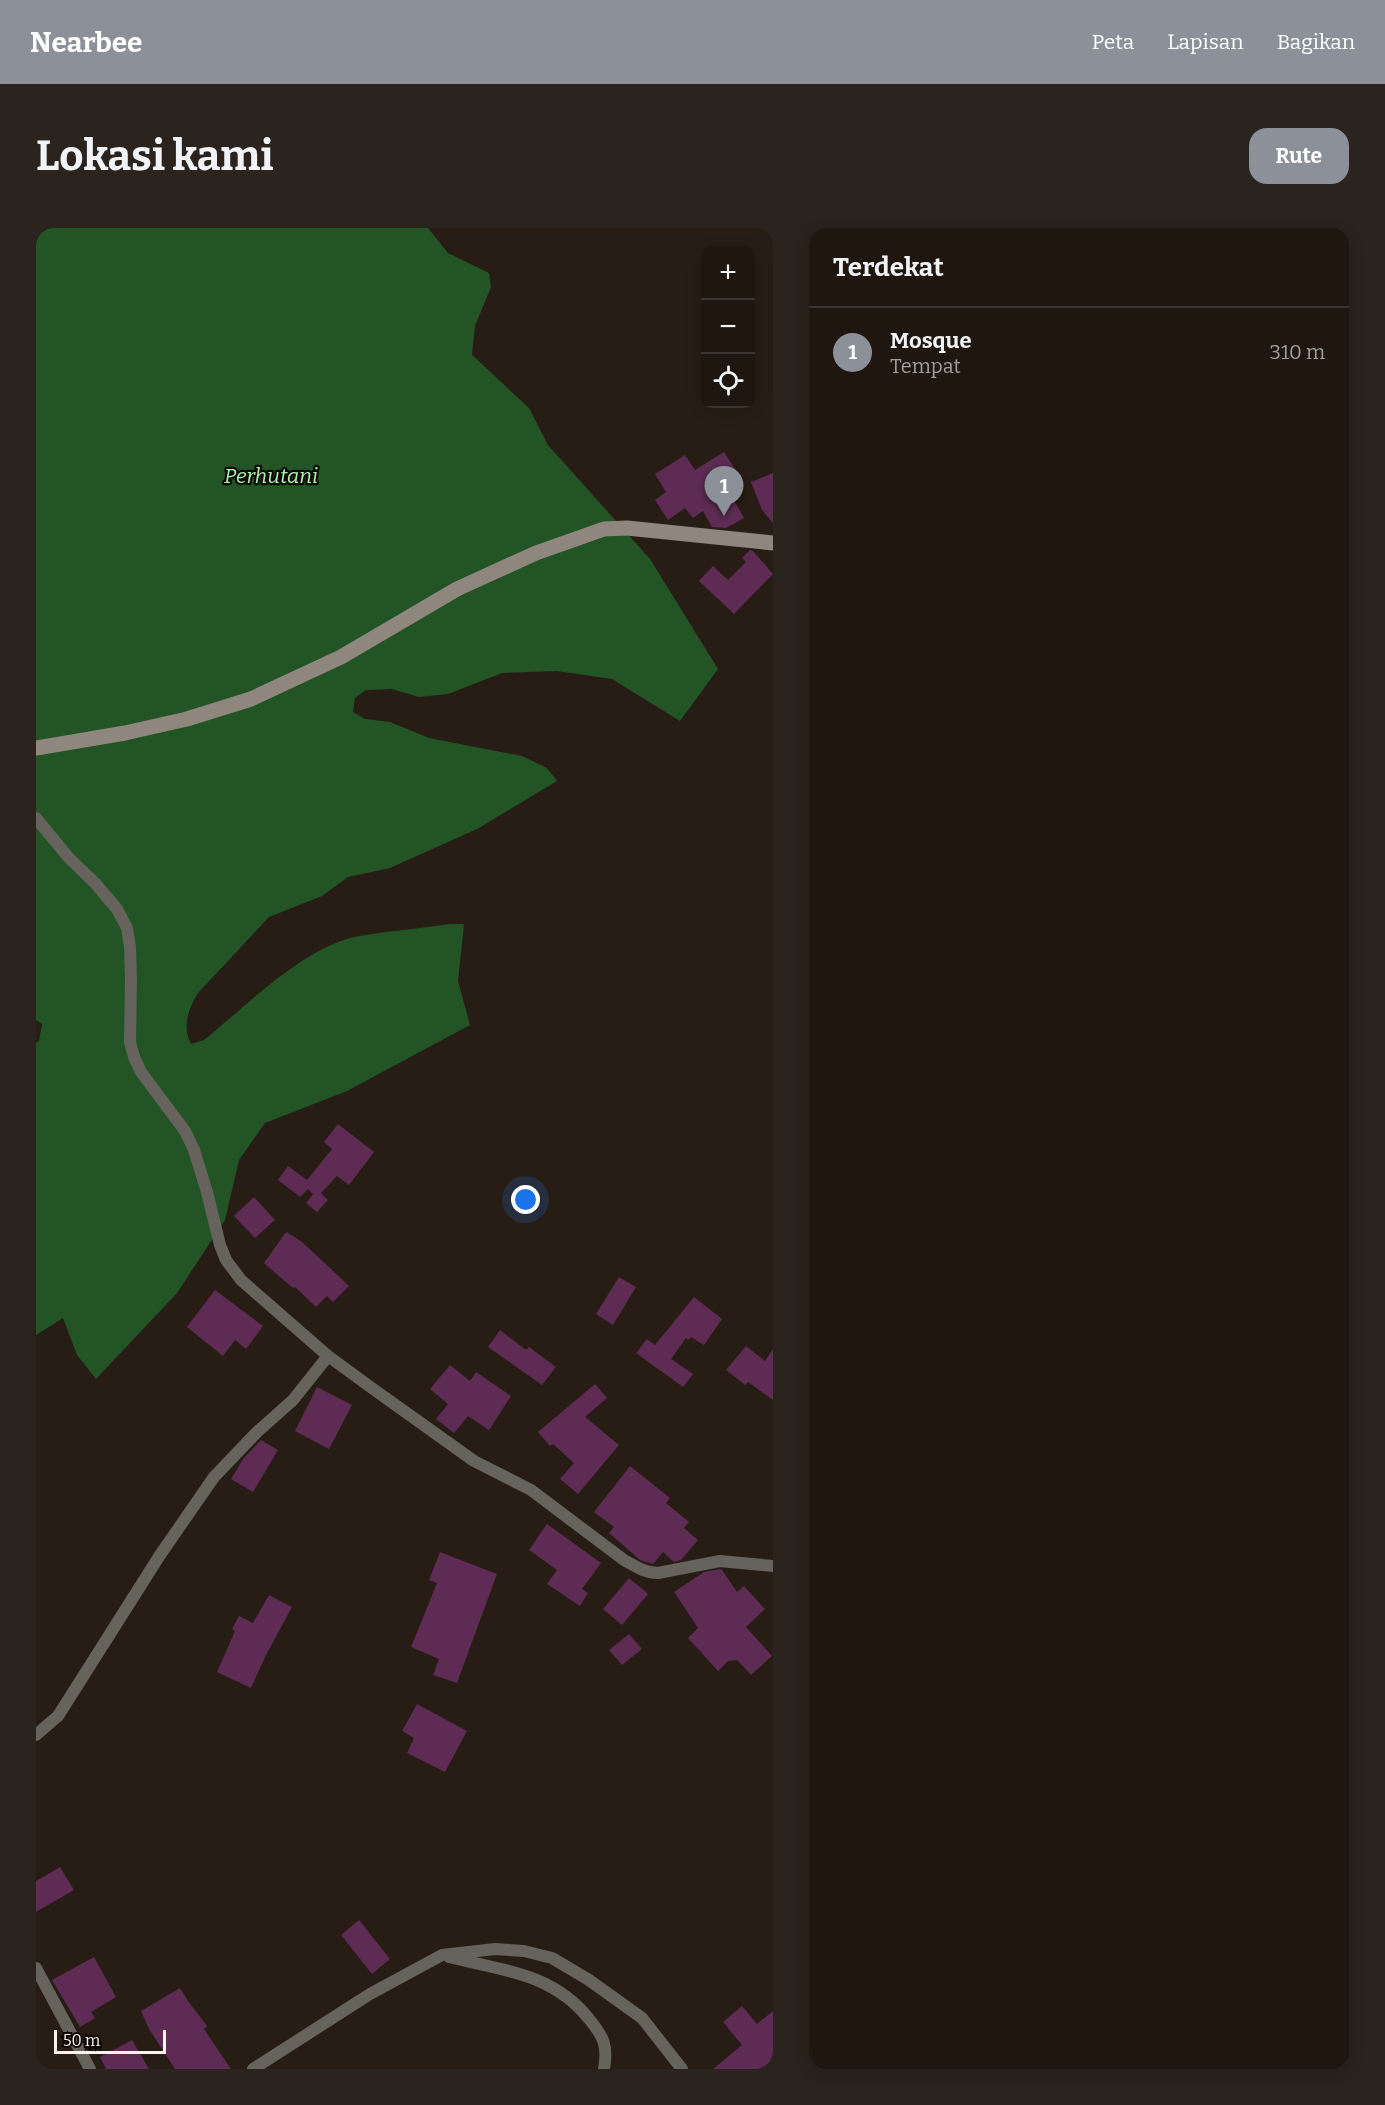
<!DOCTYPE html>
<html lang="id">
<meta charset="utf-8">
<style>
:root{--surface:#1e160f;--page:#2b231d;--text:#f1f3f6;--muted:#a19f9e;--line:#3c352f;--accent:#8c9099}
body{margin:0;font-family:Bitter,serif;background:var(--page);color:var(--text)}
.controls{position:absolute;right:18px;top:18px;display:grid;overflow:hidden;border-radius:12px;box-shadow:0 3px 15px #0003}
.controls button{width:54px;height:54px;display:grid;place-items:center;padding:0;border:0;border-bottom:2px solid var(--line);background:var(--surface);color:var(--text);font:30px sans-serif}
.scale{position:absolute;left:18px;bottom:15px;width:112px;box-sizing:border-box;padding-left:6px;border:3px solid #faf2ec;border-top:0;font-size:16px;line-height:21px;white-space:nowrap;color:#faf2ec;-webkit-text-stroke:4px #0d0805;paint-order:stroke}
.you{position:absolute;left:490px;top:972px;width:21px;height:21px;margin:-15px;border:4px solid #fff;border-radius:50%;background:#1a73e8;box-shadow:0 0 0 9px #1a73e833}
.badge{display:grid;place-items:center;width:39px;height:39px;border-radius:50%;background:var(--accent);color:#fff;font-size:20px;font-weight:700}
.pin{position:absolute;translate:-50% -50px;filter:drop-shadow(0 2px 3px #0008)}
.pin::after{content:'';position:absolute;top:32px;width:21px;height:18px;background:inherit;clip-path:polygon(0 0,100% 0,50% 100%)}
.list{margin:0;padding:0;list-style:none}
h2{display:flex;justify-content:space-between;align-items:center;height:78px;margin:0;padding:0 24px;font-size:26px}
h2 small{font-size:20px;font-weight:400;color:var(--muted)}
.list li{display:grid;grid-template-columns:39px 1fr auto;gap:18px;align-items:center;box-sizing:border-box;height:90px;padding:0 24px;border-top:2px solid var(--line)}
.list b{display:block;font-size:22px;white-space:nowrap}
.list p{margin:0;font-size:20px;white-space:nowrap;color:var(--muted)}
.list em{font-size:20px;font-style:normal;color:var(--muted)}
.icon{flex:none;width:33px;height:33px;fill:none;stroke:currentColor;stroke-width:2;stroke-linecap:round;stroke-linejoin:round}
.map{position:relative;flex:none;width:737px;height:1841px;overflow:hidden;border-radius:18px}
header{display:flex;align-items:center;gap:36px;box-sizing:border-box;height:84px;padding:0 30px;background:var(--accent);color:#fff}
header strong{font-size:28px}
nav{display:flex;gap:33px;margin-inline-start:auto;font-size:21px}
.intro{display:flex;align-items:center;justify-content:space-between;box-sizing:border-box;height:144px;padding:0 36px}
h1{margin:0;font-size:42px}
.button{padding:15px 27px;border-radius:18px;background:var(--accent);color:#fff;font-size:21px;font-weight:700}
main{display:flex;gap:36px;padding:0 36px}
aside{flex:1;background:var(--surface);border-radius:18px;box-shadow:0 3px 15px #0003}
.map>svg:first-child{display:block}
.forest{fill:#235426}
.building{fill:#5d2b54}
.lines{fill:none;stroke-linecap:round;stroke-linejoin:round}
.street{stroke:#66625c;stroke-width:12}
.secondary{stroke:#8f877e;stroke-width:15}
.labels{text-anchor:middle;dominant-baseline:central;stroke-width:4.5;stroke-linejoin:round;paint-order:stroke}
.park-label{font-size:21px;font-style:italic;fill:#abf4ab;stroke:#0d0805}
</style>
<header>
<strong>Nearbee</strong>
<nav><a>Peta</a><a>Lapisan</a><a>Bagikan</a></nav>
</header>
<div class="intro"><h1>Lokasi kami</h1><a class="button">Rute</a></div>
<main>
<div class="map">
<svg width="737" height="1841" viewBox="0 0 737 1841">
<rect width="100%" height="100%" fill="#281d14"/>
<!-- forest -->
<path class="forest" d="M0,0H392L412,25L453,45L455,59L439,98L436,127L493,180L512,217L614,331L682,441L644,493L576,451L521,443L466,445L412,466L383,469L356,461L330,462L319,470L317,484L329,491L354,494L393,510L486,528L511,540L521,553L443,600L354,640L312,649L286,668L233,689L162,765C152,781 146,799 155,816L168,812C210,778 266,721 318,709C349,703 382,701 414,696H428L422,753L434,797L311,863L229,895L203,932L189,992L141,1065L60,1151L41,1127L27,1090L0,1107V815L3,813L6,796L0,792Z"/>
<!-- building -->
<g class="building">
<path d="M688,224L701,244L687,253L708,290L690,300L676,299L667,283L657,290L649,280L632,292L619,272L630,264L619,246L649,227L659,242Z"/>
<path d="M737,245V295L726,282L715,254Z"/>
<path d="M714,322L717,323L737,346L698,386L663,353L677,338L692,352L710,334L706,330Z"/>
<path d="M302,896L338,924L313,957L301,948L285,965L292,972L281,984L270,975L277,966L272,961L264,969L242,952L252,938L271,952L296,921L288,914Z"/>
<path d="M218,969L239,992L219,1010L198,988Z"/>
<path d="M250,1004L265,1013L313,1058L297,1074L291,1068L280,1079L259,1059L257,1060L228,1035Z"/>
<path d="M583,1049L600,1059L577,1097L560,1086Z"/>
<path d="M179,1062L227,1098L210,1121L199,1112L187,1128L151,1099Z"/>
<path d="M658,1069L686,1091L668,1117L655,1109L652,1112L650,1110L635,1131L657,1146L647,1159L600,1125L611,1111L619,1117Z"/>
<path d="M464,1102L490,1122L493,1119L520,1139L506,1157L452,1119Z"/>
<path d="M710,1118L729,1133L737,1121V1172L712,1154L709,1157L690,1142Z"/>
<path d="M414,1137L434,1153L440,1144L475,1168L453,1202L432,1188L418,1205L400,1191L412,1176L394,1161Z"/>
<path d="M559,1156L571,1170L549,1189L583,1217L542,1266L524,1251L538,1235L517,1216L514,1218L502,1204Z"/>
<path d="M281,1159L316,1177L293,1221L259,1203Z"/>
<path d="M225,1212L242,1222L217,1264L195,1251L207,1231Z"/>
<path d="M594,1238L634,1270L630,1275L653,1294L648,1300L662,1312L645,1332L638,1334L627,1324L617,1336L604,1332L573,1305L578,1299L558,1284Z"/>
<path d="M511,1296L565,1335L546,1361L552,1365L544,1378L511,1356L521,1342L493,1322Z"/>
<path d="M404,1324L461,1346L421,1455L397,1447L403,1431L375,1419L401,1355L393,1352Z"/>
<path d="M684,1341L686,1342L701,1364L708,1358L729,1381L710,1399L736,1428L715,1447L701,1432L692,1433L682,1443L652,1410L662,1400L638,1364L668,1344Z"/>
<path d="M593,1350L612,1366L586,1397L567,1381Z"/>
<path d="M233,1367L256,1379L229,1429L215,1460L181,1444L199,1403L196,1401L203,1388L217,1395Z"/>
<path d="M593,1406L606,1421L586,1437L573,1422Z"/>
<path d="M381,1476L431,1503L409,1544L371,1525L378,1510L366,1503Z"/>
<path d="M24,1639L38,1662L0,1684V1653Z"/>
<path d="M323,1692L354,1731L336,1746L305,1707Z"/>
<path d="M58,1729L80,1769L55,1784L59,1790L44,1799L16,1752Z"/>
<path d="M144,1760L152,1773L171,1798L168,1801L195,1841H139L113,1801L105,1783Z"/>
<path d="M706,1778L721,1796L737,1783V1841H677L706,1817L687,1794Z"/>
<path d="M96,1812L113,1841H70L64,1829Z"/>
</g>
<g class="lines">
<!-- street -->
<g class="street">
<path d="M0,590L33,630L59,655L81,681L91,700L94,719L95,752L94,814L98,829L105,844L149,903L158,922L171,964L184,1017L190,1032L205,1052L292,1128L333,1158L438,1233L495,1262L588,1332C599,1338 609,1345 622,1345L684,1333L737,1338"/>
<path d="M0,1507L22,1488L124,1327L178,1249L221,1204L257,1172L292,1128"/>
<path d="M413,1729C465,1742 517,1745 553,1791C568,1809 572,1818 568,1841"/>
<path d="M0,1740L54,1841"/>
<path d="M217,1841L334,1766L406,1727L459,1721L488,1723L516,1730L553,1752L606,1790L646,1841"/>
</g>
<!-- secondary -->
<path class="secondary" d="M0,520L89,505L151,491L215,471L305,429L421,361L500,325L568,301L591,300L737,315"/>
</g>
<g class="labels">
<!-- park labels -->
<g class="park-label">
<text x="235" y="248">Perhutani</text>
</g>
</g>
</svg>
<div class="controls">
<button>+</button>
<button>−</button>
<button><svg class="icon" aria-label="locate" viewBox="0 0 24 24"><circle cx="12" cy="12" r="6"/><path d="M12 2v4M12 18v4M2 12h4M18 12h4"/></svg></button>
</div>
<div class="scale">50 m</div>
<div class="you"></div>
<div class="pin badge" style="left:688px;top:288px">1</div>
</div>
<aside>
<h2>Terdekat<small></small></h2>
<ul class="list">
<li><span class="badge">1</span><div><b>Mosque</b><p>Tempat</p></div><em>310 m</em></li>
</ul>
</aside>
</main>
